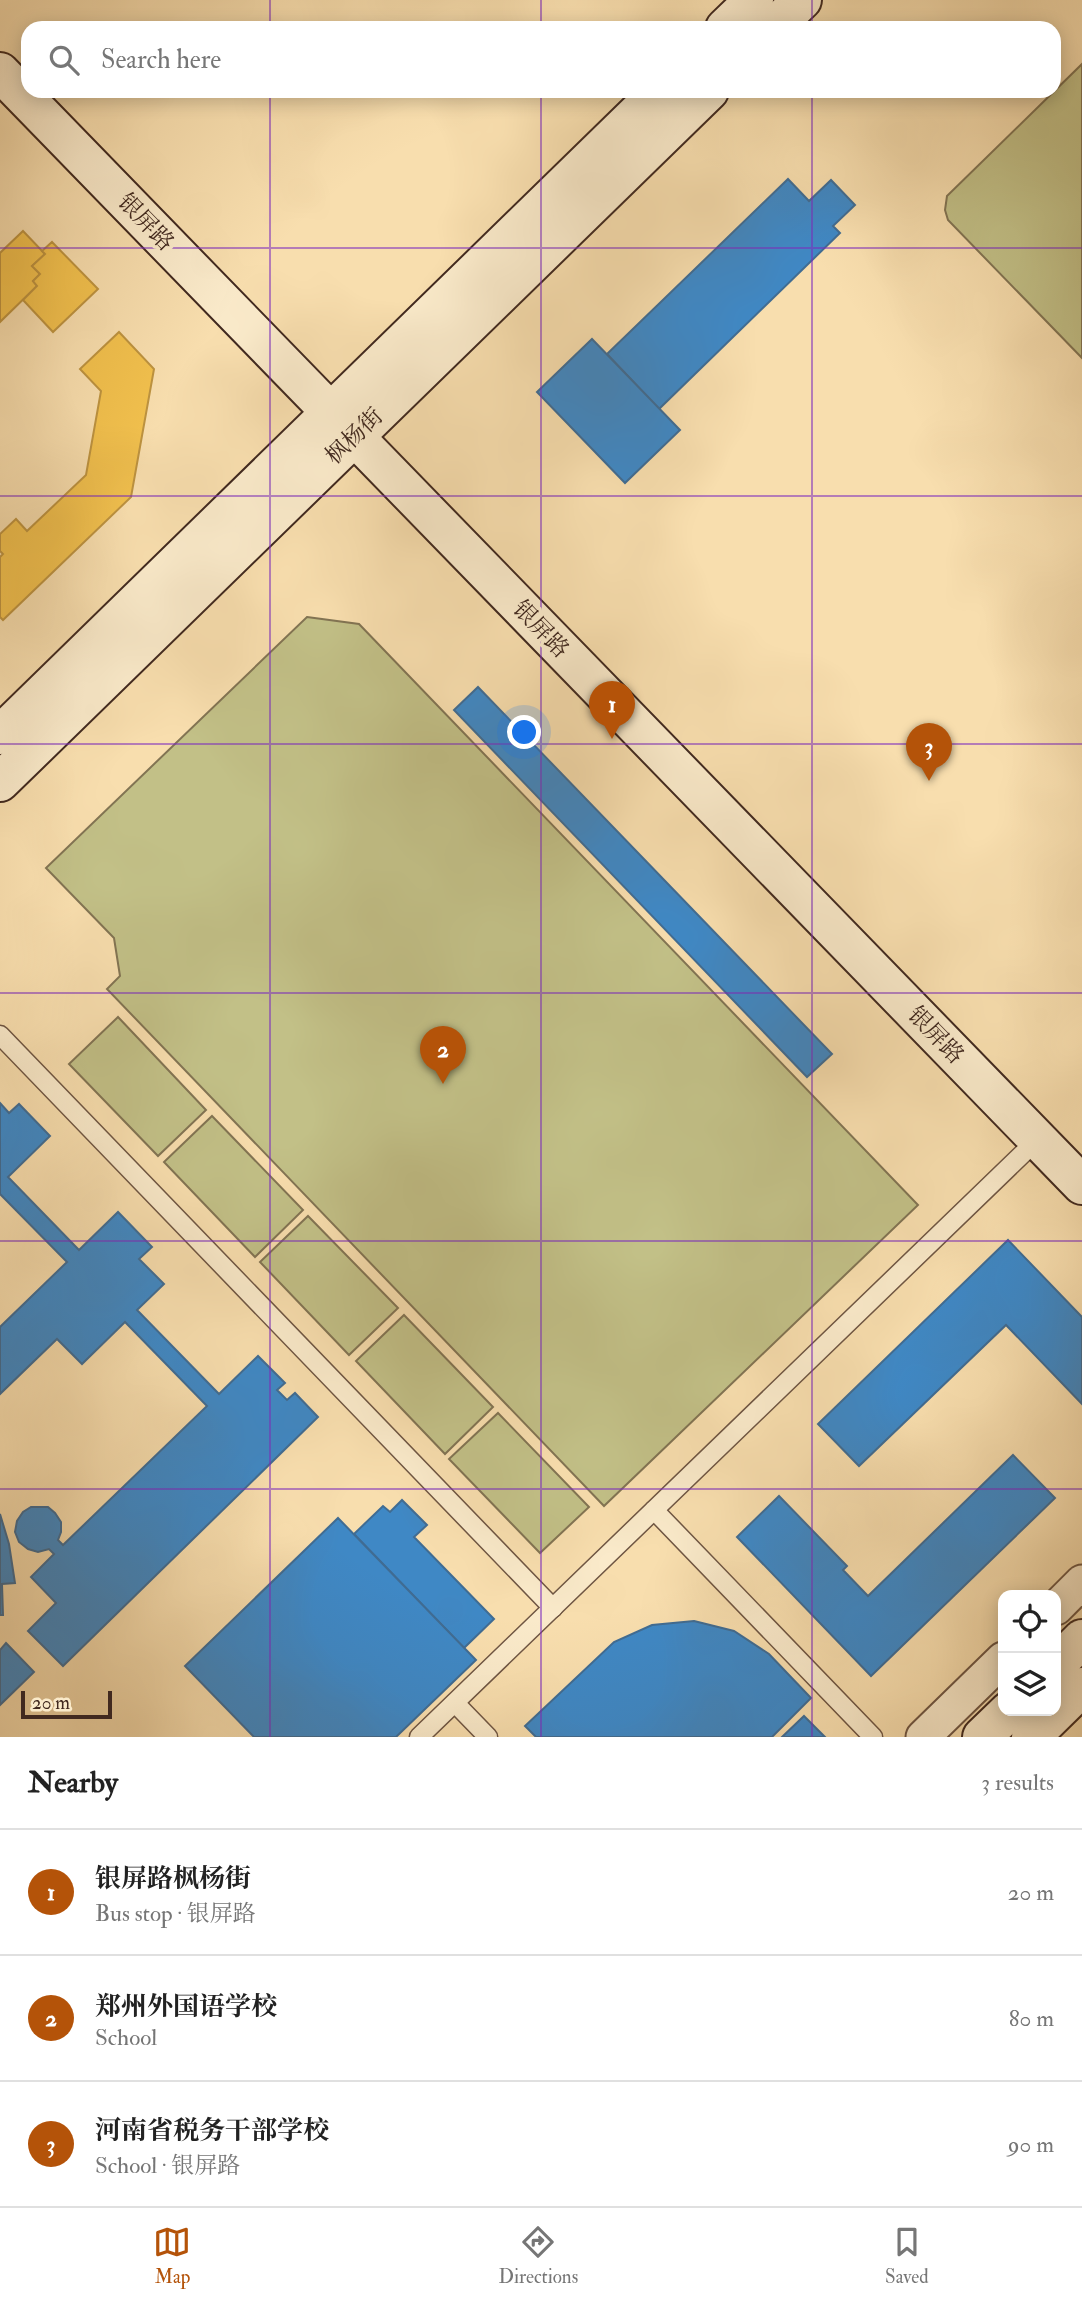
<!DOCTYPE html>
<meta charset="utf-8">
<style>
:root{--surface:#fff;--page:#f2f2f2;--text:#222;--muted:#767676;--line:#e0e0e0;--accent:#b45309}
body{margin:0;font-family:"IM FELL Double Pica","Noto Serif SC",serif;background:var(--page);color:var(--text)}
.controls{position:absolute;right:21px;bottom:21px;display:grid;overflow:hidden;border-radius:14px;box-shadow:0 4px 18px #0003}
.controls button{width:63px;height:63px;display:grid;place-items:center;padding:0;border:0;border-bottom:2px solid var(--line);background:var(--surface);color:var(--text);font:35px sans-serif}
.scale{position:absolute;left:21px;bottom:18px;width:91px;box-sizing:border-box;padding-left:7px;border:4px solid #41291f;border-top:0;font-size:19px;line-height:24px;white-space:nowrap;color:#41291f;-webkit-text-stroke:5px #faeaca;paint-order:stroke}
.you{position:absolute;left:525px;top:733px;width:24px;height:24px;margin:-18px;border:5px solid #fff;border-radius:50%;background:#1a73e8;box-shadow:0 0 0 10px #1a73e833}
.badge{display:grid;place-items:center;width:46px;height:46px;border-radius:50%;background:var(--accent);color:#fff;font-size:23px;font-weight:700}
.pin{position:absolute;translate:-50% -58px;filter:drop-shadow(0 2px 4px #0008)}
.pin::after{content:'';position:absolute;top:37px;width:24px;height:21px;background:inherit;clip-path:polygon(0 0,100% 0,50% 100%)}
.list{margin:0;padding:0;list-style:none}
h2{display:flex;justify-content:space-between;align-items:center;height:91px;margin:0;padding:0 28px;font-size:30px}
h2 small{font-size:23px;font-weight:400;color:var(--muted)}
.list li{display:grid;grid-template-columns:46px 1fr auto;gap:21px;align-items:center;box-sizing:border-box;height:126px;padding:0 28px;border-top:2px solid var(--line)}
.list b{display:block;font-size:26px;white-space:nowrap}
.list p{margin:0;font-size:23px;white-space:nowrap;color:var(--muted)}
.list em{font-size:23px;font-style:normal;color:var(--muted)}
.icon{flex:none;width:38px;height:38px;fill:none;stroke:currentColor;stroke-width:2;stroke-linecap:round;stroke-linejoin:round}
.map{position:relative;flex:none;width:1082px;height:1737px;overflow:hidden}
.search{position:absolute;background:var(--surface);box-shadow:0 4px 18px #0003;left:21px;right:21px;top:21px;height:77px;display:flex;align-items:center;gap:18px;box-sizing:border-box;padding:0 24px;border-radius:21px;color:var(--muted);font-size:26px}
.sheet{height:469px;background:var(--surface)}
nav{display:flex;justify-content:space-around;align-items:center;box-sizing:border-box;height:98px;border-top:2px solid var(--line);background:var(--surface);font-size:19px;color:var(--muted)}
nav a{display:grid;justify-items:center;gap:4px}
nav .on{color:var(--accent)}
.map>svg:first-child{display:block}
.green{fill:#c2c087;stroke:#827453;stroke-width:2}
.homes{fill:#f2c14e;stroke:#bd9340;stroke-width:2}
.schools{fill:#3f88c5;stroke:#406c93;stroke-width:2}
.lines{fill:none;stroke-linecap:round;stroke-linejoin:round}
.lane-casing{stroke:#6f5643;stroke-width:21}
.street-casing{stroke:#6f5643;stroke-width:37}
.secondary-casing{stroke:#41291f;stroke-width:42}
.lane{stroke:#faeaca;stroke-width:18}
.street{stroke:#faeaca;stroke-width:33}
.secondary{stroke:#faeaca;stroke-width:38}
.grid{fill:none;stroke:#7b2cbf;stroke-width:2;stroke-opacity:0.55}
.labels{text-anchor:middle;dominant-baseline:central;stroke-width:7;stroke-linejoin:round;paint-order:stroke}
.street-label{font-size:23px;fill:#41291f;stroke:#faeaca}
</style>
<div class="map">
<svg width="1082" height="1737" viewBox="0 0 1082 1737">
<rect width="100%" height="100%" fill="#f8deae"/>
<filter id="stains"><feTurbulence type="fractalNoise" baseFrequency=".00286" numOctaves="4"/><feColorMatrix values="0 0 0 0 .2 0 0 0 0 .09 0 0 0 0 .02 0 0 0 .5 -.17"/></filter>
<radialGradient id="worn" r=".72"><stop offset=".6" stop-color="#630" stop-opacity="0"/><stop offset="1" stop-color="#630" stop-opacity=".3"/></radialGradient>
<!-- green -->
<g class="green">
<path d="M1082,64V358L948,220L945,210L947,196Z"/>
<path d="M307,617L359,624L918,1205L604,1506L107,989L120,976L114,938L46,868Z"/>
<path d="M118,1017L206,1110L158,1156L69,1064Z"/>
<path d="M212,1116L303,1210L255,1257L164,1162Z"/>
<path d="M308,1216L398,1308L349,1355L260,1262Z"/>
<path d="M404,1315L493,1407L445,1454L356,1361Z"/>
<path d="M498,1413L589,1507L540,1553L449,1459Z"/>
</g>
<!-- homes -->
<g class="homes">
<path d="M23,231L45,254L32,266L40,274L33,281L37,286L0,322V253Z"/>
<path d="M52,242L98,289L53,332L23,300L37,286L33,281L40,274L32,266L45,254L42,251Z"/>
<path d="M119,332L154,369L131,497L3,620L0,617V557L3,554L0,551V534L16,519L27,531L86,475L101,391L80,369Z"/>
</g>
<!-- schools -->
<g class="schools">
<path d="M788,179L809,201L831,180L855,205L833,226L840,233L659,409L607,354Z"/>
<path d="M592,339L680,430L625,483L537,392Z"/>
<path d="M478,687L832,1054L807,1077L454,710Z"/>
<path d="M0,1103L9,1113L19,1104L50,1136L8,1177L79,1250L118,1212L152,1247L139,1259L164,1284L137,1310L219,1394L258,1356L285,1383L277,1390L287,1400L295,1393L318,1417L63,1666L28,1631L56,1603L31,1577L54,1554L49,1549L38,1552L28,1549L19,1542L15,1532L17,1521L23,1512L31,1507H48L55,1513L61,1522V1532L58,1540L63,1545L207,1406L125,1322L82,1364L57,1339L0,1394V1327L67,1262L0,1194Z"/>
<path d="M1008,1240L1082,1317V1404L1006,1325L859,1466L818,1424Z"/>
<path d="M1013,1455L1055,1498L871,1676L737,1537L779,1496L847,1566L843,1570L868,1596Z"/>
<path d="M402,1500L427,1525L414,1537L494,1619L464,1648L354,1534L383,1506L390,1512Z"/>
<path d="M0,1514L9,1544L15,1583L2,1584L3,1615H0Z"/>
<path d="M338,1518L476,1660L396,1737H254L185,1666Z"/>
<path d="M694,1621L734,1631L769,1654L811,1698L772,1737H536L525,1726L614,1642L652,1625Z"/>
<path d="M6,1643L34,1672L0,1705V1650Z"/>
<path d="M804,1716L825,1737H782Z"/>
</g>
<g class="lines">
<!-- lane casing -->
<g class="lane-casing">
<g id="lane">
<path d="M0,1035L553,1608"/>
<path d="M654,1510L873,1737"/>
<path d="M455,1703L488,1737"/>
<path d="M419,1737L1038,1139"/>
</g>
</g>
<!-- street casing -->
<g class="street-casing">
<g id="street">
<path d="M1056,1608L1082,1582"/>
<path d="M923,1737L1003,1659"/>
</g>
</g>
<!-- secondary casing -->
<g class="secondary-casing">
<g id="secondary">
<path d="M725,28L754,0"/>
<path d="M773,28L802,0"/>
<path d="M0,72L1082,1185"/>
<path d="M0,735L660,91"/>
<path d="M0,782L709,91"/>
<path d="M1056,1665L1082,1639"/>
<path d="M982,1737L1009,1711"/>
<path d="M1031,1737L1082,1687"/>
</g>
</g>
<!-- lane -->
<use href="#lane" class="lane"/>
<!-- street -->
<use href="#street" class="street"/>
<!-- secondary -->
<use href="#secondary" class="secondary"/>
</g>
<!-- grid -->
<path class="grid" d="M270,0V28M541,0V28M812,0V28M270,91V1737M541,91V1737M812,91V1737M0,248H1082M0,496H1082M0,744H1082M0,993H1082M0,1241H1082M0,1489H1082"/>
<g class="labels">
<!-- street labels -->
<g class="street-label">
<text transform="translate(146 222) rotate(46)">银屏路</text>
<text transform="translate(354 436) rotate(-44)">枫杨街</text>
<text transform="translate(541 629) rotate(46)">银屏路</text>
<text transform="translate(936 1035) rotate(46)">银屏路</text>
</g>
</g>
<rect width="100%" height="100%" filter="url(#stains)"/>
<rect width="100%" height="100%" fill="url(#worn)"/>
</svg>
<div class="controls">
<button><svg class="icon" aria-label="locate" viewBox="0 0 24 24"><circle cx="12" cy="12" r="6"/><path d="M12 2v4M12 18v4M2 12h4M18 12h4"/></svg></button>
<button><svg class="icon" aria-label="layers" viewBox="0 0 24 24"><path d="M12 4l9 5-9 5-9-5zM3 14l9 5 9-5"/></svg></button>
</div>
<div class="scale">20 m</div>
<div class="you"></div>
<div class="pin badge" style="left:612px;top:739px">1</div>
<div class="pin badge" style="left:443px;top:1084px">2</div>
<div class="pin badge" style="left:929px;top:781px">3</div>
<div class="search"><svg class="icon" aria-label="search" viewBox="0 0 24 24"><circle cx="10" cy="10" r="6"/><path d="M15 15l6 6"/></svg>Search here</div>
</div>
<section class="sheet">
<h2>Nearby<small>3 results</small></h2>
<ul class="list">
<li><span class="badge">1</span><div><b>银屏路枫杨街</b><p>Bus stop · 银屏路</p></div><em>20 m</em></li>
<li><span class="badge">2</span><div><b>郑州外国语学校</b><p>School</p></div><em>80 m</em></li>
<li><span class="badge">3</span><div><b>河南省税务干部学校</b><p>School · 银屏路</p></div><em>90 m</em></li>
</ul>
</section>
<nav>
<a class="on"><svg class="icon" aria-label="map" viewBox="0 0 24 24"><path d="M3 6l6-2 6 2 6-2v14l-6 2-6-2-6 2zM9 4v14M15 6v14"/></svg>Map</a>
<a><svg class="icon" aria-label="directions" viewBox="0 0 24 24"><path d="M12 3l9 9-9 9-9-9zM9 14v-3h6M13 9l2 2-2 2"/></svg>Directions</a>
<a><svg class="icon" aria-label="saved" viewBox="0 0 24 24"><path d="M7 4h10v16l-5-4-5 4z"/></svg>Saved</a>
</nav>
